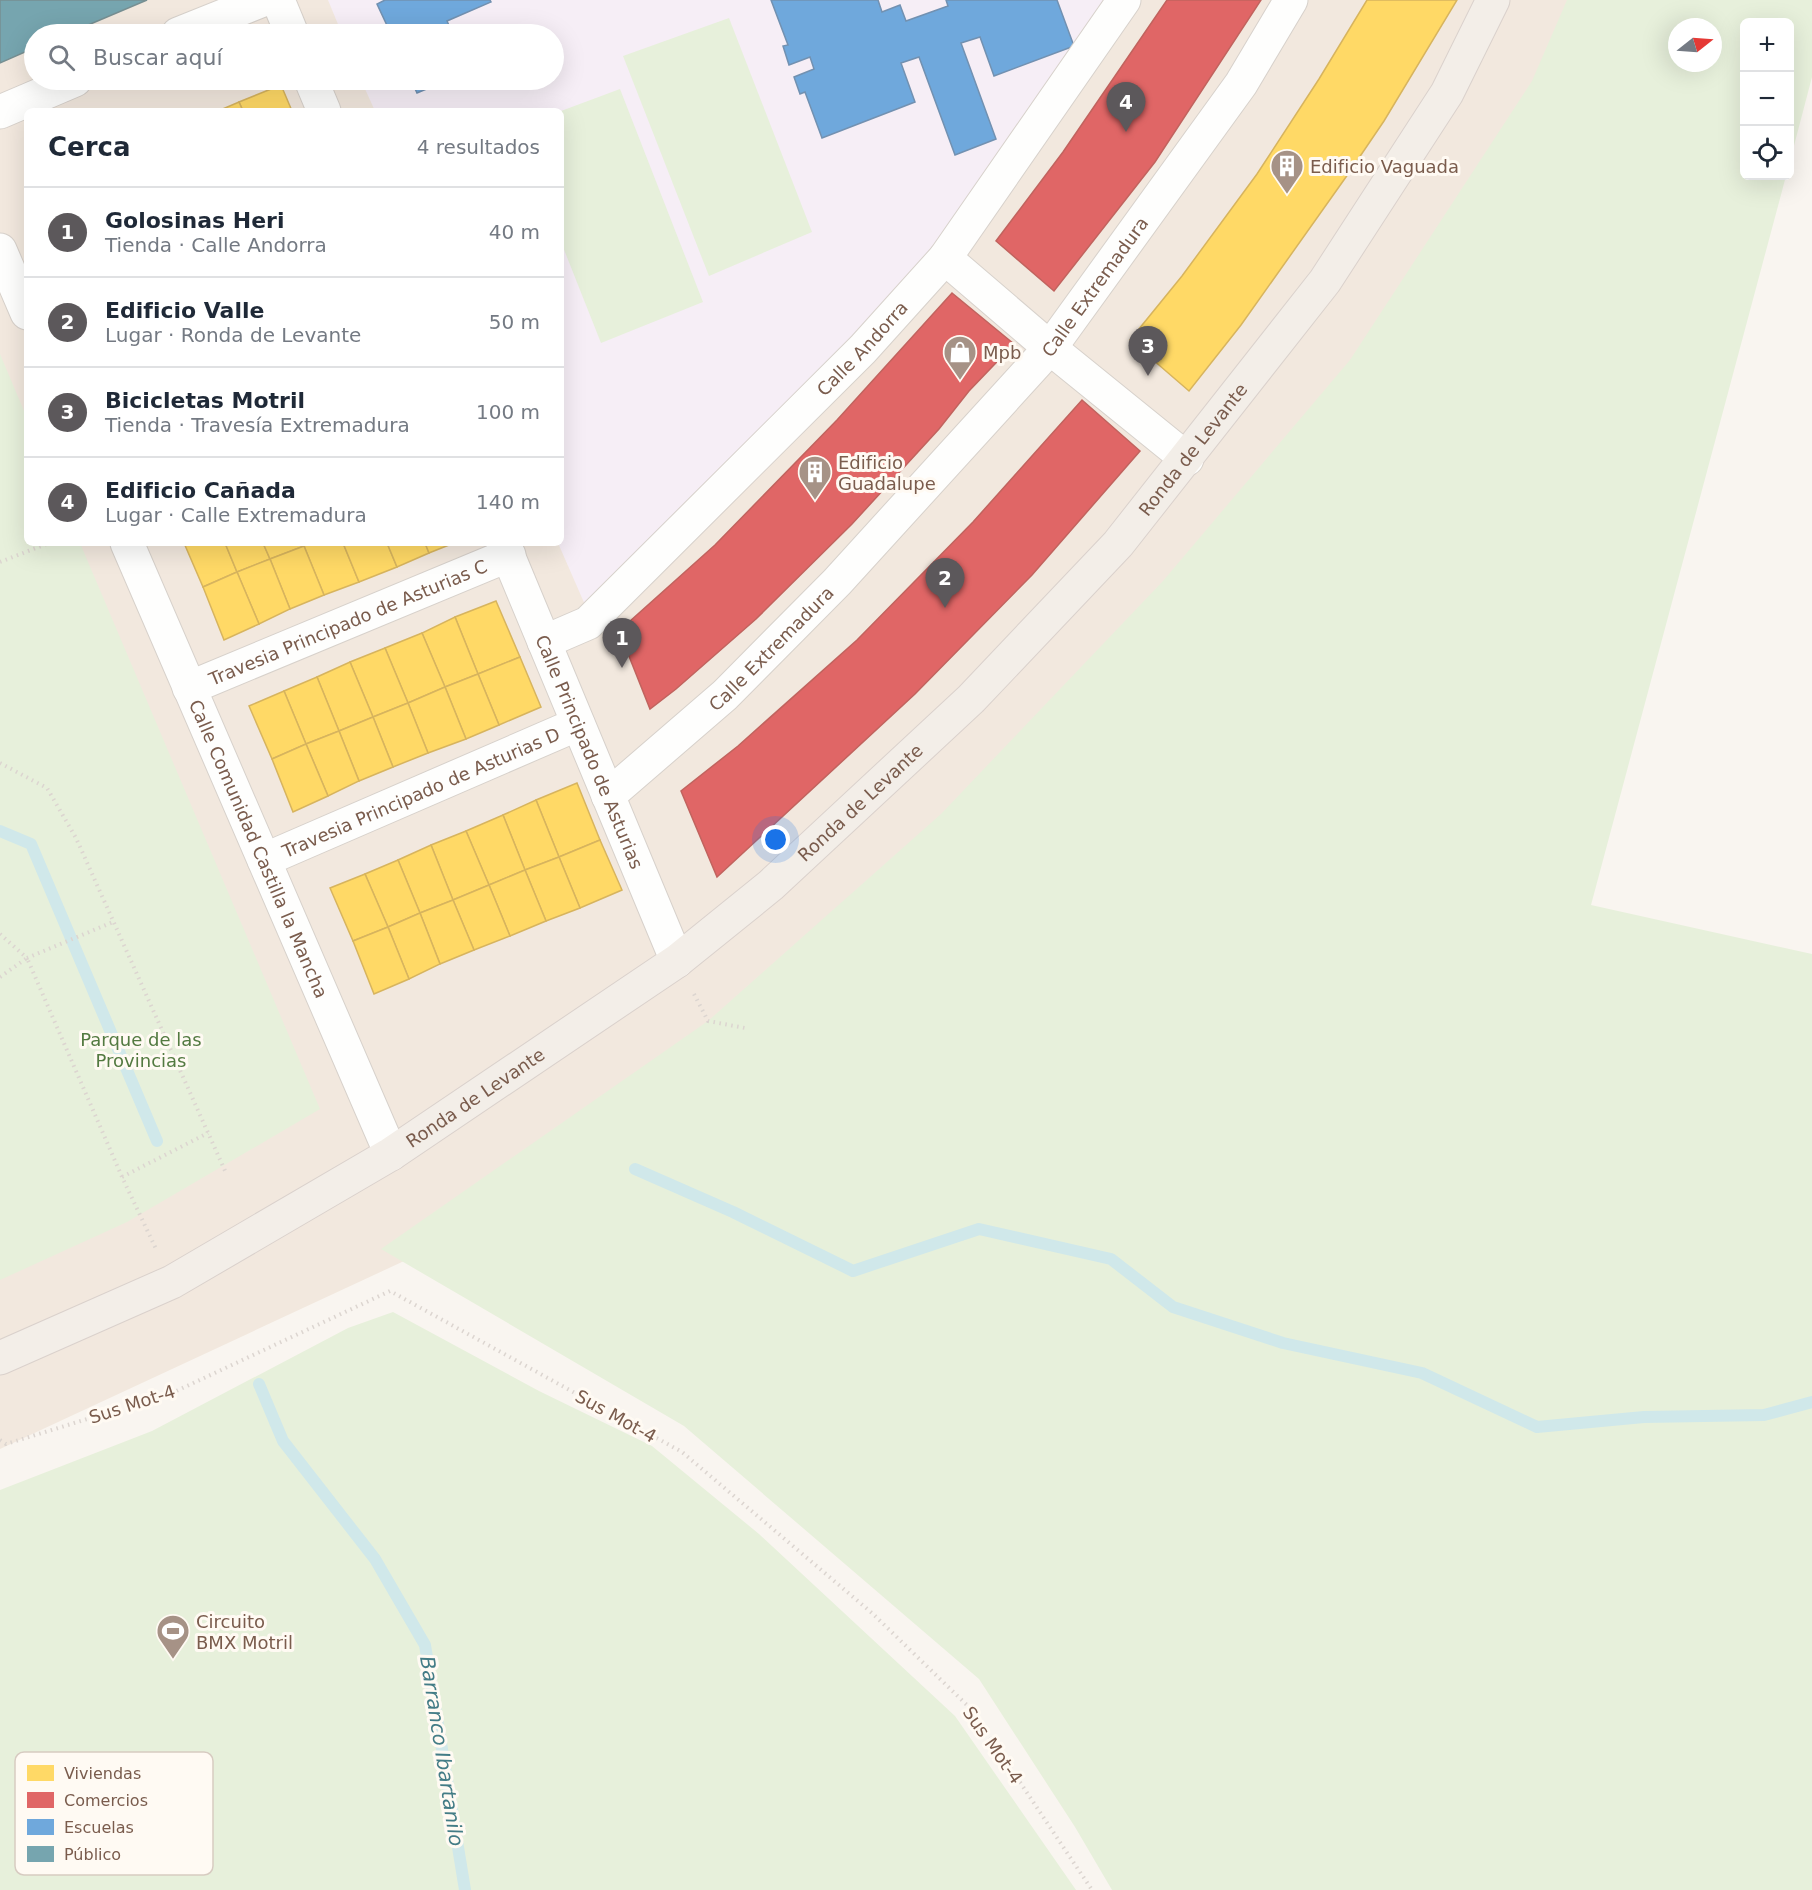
<!DOCTYPE html>
<html lang="es">
<meta charset="utf-8">
<style>
:root{--surface:#fff;--page:#f6f6f7;--text:#1f2937;--muted:#747a83;--line:#e0e1e3;--accent:#5c585b}
body{margin:0;font-family:"DejaVu Sans",sans-serif;background:var(--page);color:var(--text)}
.controls{position:absolute;right:18px;top:18px;display:grid;overflow:hidden;border-radius:9px;box-shadow:0 6px 24px #0002}
.controls button{width:54px;height:54px;display:grid;place-items:center;padding:0;border:0;border-bottom:2px solid var(--line);background:var(--surface);color:var(--text);font:30px sans-serif}
.compass{position:absolute;left:1668px;top:18px;width:54px;height:54px;border-radius:50%;background:var(--surface);box-shadow:0 6px 24px #0002;rotate:73deg}
.you{position:absolute;left:776px;top:840px;width:21px;height:21px;margin:-15px;border:4px solid #fff;border-radius:50%;background:#1a73e8;box-shadow:0 0 0 9px #1a73e833}
.badge{display:grid;place-items:center;width:39px;height:39px;border-radius:50%;background:var(--accent);color:#fff;font-size:20px;font-weight:700}
.pin{position:absolute;translate:-50% -50px;filter:drop-shadow(0 2px 3px #0008)}
.pin::after{content:'';position:absolute;top:32px;width:21px;height:18px;background:inherit;clip-path:polygon(0 0,100% 0,50% 100%)}
.list{margin:0;padding:0;list-style:none}
h2{display:flex;justify-content:space-between;align-items:center;height:78px;margin:0;padding:0 24px;font-size:26px}
h2 small{font-size:20px;font-weight:400;color:var(--muted)}
.list li{display:grid;grid-template-columns:39px 1fr auto;gap:18px;align-items:center;box-sizing:border-box;height:90px;padding:0 24px;border-top:2px solid var(--line)}
.list b{display:block;font-size:22px;white-space:nowrap}
.list p{margin:0;font-size:20px;white-space:nowrap;color:var(--muted)}
.list em{font-size:20px;font-style:normal;color:var(--muted)}
.icon{flex:none;width:33px;height:33px;fill:none;stroke:currentColor;stroke-width:2;stroke-linecap:round;stroke-linejoin:round}
.map{position:relative;flex:none;width:1812px;height:1890px;overflow:hidden}
.search{position:absolute;background:var(--surface);box-shadow:0 6px 24px #0002;left:24px;top:24px;width:540px;height:66px;display:flex;align-items:center;gap:15px;box-sizing:border-box;padding:0 21px;border-radius:33px;color:var(--muted);font-size:22px}
.panel{position:absolute;background:var(--surface);box-shadow:0 6px 24px #0002;left:24px;top:108px;width:540px;height:438px;border-radius:9px}
.map>svg:first-child{display:block}
.residential{fill:#f2e8de;fill-rule:evenodd}
.education{fill:#f6eef6}
.green{fill:#e7f0db;fill-rule:evenodd}
.homes{fill:#ffd966;stroke:#d7b45e;stroke-width:1.5}
.shops{fill:#e06666;stroke:#c1635e;stroke-width:1.5}
.schools{fill:#6fa8dc;stroke:#7291b1;stroke-width:1.5}
.public{fill:#76a5af;stroke:#778f92;stroke-width:1.5}
.lines{fill:none;stroke-linecap:round;stroke-linejoin:round}
.stream{stroke:#d0e8ea;stroke-width:12}
.minor-casing{stroke:#d7d1cb;stroke-width:35}
.major-casing{stroke:#dad1cc;stroke-width:35}
.path{stroke:#dcd5d0;stroke-width:4;stroke-dasharray:1.5 4.5;stroke-linecap:butt}
.minor{stroke:#fefefd;stroke-width:33}
.major{stroke:#f3eee8;stroke-width:33}
.labels{text-anchor:middle;dominant-baseline:central;stroke-width:6;stroke-linejoin:round;paint-order:stroke}
.poi-label{font-size:18px;fill:#7a5c4d;stroke:#fffaf3;text-anchor:start}
.street-label{font-size:18px;fill:#7a5c4d;stroke:#fffaf3}
.park-label{font-size:18px;fill:#537a41;stroke:#fffaf3}
.water-label{font-size:20px;font-style:italic;fill:#437c86;stroke:#fffaf3}
.key{fill:#fffaf3;stroke:#d7cbc1;stroke-width:1.5}
.key-label{font-size:16px;fill:#7a5c4d}
</style>
<div class="map">
<svg width="1812" height="1890" viewBox="0 0 1812 1890">
<rect width="100%" height="100%" fill="#f9f5f0"/>
<!-- residential -->
<path class="residential" d="M0,0H1745L1713,27H1677V63L1180,769L518,1208L0,1449ZM34,34H554V80H34ZM27,111H561V543H27Z"/>
<!-- education -->
<path class="education" d="M328,0H1117L899,299L586,607L558,543H561V111H375L361,80H554V34H342Z"/>
<!-- green -->
<g class="green">
<path d="M1567,0H1812V77L1790,161V22H1744V176H1786L1591,905L1812,954V1890H1112L1075,1827L979,1679L684,1426L381,1249L708,1021L941,814L1163,581L1350,360L1532,81ZM1677,27H1713V63H1677Z"/>
<path d="M729,18L812,232L709,276L623,56Z"/>
<path d="M620,89L703,302L601,343L561,242V111Z"/>
<path d="M0,354L27,418V543H80L320,1109L127,1222L0,1280Z"/>
<path d="M393,1312L539,1391L652,1446L759,1534L955,1716L1076,1890H0V1490L152,1431L348,1328Z"/>
</g>
<!-- homes -->
<g class="homes">
<path d="M1367,0H1457L1384,121L1346,177L1241,325L1189,391L1130,340L1182,276L1257,174L1319,79Z"/>
<path d="M281,85L292,111H243L239,102Z"/>
<path d="M239,102L243,111H218Z"/>
<path d="M184,543H225L237,572L203,587Z"/>
<path d="M225,543H263L270,559L237,572Z"/>
<path d="M263,543H303L304,546L270,559Z"/>
<path d="M310,543H343L359,582L324,595L304,546Z"/>
<path d="M343,543H387L397,567L359,582Z"/>
<path d="M387,543H425L429,553L397,567Z"/>
<path d="M425,543H454L429,553Z"/>
<path d="M304,546L324,595L290,609L270,559Z"/>
<path d="M270,559L290,609L259,624L237,572Z"/>
<path d="M237,572L259,624L224,640L203,587Z"/>
<path d="M496,601L520,657L478,674L455,617Z"/>
<path d="M455,617L478,674L445,687L422,633Z"/>
<path d="M422,633L445,687L408,703L385,648Z"/>
<path d="M385,648L408,703L373,717L350,662Z"/>
<path d="M520,657L541,707L499,725L478,674Z"/>
<path d="M350,662L373,717L339,731L317,677Z"/>
<path d="M478,674L499,725L466,739L445,687Z"/>
<path d="M317,677L339,731L306,744L284,691Z"/>
<path d="M445,687L466,739L428,753L408,703Z"/>
<path d="M284,691L306,744L272,759L249,706Z"/>
<path d="M408,703L428,753L393,767L373,717Z"/>
<path d="M373,717L393,767L359,781L339,731Z"/>
<path d="M339,731L359,781L328,796L306,744Z"/>
<path d="M306,744L328,796L293,812L272,759Z"/>
<path d="M577,783L600,840L559,857L536,800Z"/>
<path d="M536,800L559,857L525,870L503,815Z"/>
<path d="M503,815L525,870L489,885L466,831Z"/>
<path d="M466,831L489,885L453,900L431,845Z"/>
<path d="M600,840L622,890L580,908L559,857Z"/>
<path d="M431,845L453,900L420,913L398,860Z"/>
<path d="M559,857L580,908L546,921L525,870Z"/>
<path d="M398,860L420,913L388,927L365,874Z"/>
<path d="M525,870L546,921L510,936L489,885Z"/>
<path d="M365,874L388,927L353,941L330,888Z"/>
<path d="M489,885L510,936L474,950L453,900Z"/>
<path d="M453,900L474,950L440,964L420,913Z"/>
<path d="M420,913L440,964L409,979L388,927Z"/>
<path d="M388,927L409,979L374,994L353,941Z"/>
</g>
<!-- shops -->
<g class="shops">
<path d="M1167,0H1261L1155,162L1054,291L996,241L1063,152Z"/>
<path d="M952,293L1014,344L969,391L939,429L852,524L756,619L676,689L650,709L619,631L715,545L837,420Z"/>
<path d="M1082,400L1140,451L1032,575L915,694L717,877L681,791L738,746L857,640L973,522Z"/>
</g>
<!-- schools -->
<g class="schools">
<path d="M385,0H490L491,2L447,21L453,34H391L377,4Z"/>
<path d="M771,0H878L882,12L900,5L906,21L948,6L946,0H1057L1074,46L994,76L980,37L961,43L996,139L955,155L919,57L901,63L915,102L822,138L805,92L800,94L794,77L814,69L810,57L789,65L783,46L788,45Z"/>
<path d="M411,80H448L417,93Z"/>
</g>
<!-- public -->
<path class="public" d="M0,0H147L67,34H34V48L0,63Z"/>
<g class="lines">
<!-- stream -->
<g class="stream">
<path d="M0,831L31,844L157,1141"/>
<path d="M635,1169L733,1212L853,1271L979,1229L1111,1259L1173,1307L1283,1343L1422,1373L1537,1427L1644,1417L1764,1415L1812,1402"/>
<path d="M259,1384L283,1441L375,1559L425,1645L465,1890"/>
</g>
<!-- minor casing -->
<g class="minor-casing">
<g id="minor">
<path d="M278,0L292,34"/>
<path d="M178,34L263,0"/>
<path d="M311,80L324,111"/>
<path d="M0,112L75,80"/>
<path d="M0,250L27,313"/>
<path d="M945,258L1050,348L1187,459"/>
<path id="s1" d="M127,543L391,1154"/>
<path id="s2" d="M503,543L677,961"/>
<path id="s3" d="M544,642L588,623L863,349L945,258L1124,0"/>
<path id="s4" d="M189,688L509,555"/>
<path id="s5" d="M608,796L725,695L837,582L1050,348L1241,84L1291,0"/>
<path id="s6" d="M264,860L578,724"/>
</g>
</g>
<!-- major casing -->
<g class="major-casing">
<g id="major">
<path id="s7" d="M0,1358L172,1282L391,1154L677,961L771,885L971,699L1118,544L1325,281L1447,93L1493,0"/>
</g>
</g>
<!-- path -->
<g class="path">
<path d="M0,562L49,543"/>
<path d="M0,763L47,788L76,838L226,1173"/>
<path d="M0,934L27,958L113,922"/>
<path d="M0,977L27,958L122,1177L157,1251"/>
<path d="M694,994L708,1021L745,1028"/>
<path d="M122,1177L208,1133"/>
<path d="M0,1440L6,1444L172,1393L390,1291L682,1452L872,1613L971,1709L1092,1890"/>
</g>
<!-- minor -->
<use href="#minor" class="minor"/>
<!-- major -->
<use href="#major" class="major"/>
</g>
<!-- icons -->
<defs>
<g id="building-pin" transform="scale(1.725)"><path d="M0 17L-7.5 6A9.5 9.5 0 1 1 7.5 6Z" fill="#a69286" stroke="#fffaf3"/><path d="M-4-6H4V6H1V3H-1V6H-4ZM-2.5-4.3h1.7v1.8h-1.7ZM.8-4.3h1.7v1.8H.8ZM-2.5-1h1.7V.8h-1.7ZM.8-1h1.7V.8H.8Z" fill="#fff"/></g>
<g id="shop-pin" transform="scale(1.725)"><path d="M0 17L-7.5 6A9.5 9.5 0 1 1 7.5 6Z" fill="#a69286" stroke="#fffaf3"/><path d="M-5-2.5h2.3a2.7 3.5 0 0 1 5.4 0H5L5.5 6h-11ZM-1.5-2.5h3a1.5 2.3 0 0 0-3 0Z" fill="#fff"/></g>
<g id="stadium-pin" transform="scale(1.725)"><path d="M0 17L-7.5 6A9.5 9.5 0 1 1 7.5 6Z" fill="#a69286" stroke="#fffaf3"/><path d="M0-5a6.5 5 0 1 0 0 10a6.5 5 0 1 0 0-10ZM-3.5-1.8h7v3.6h-7Z" fill="#fff"/></g>
</defs>
<g fill-rule="evenodd">
<use href="#building-pin" x="1287" y="166"/>
<use href="#shop-pin" x="960" y="352"/>
<use href="#building-pin" x="815" y="472"/>
<use href="#stadium-pin" x="173" y="1631"/>
</g>
<g class="labels">
<!-- poi labels -->
<g class="poi-label">
<text x="1310" y="166">Edificio Vaguada</text>
<text x="983" y="352">Mpb</text>
<text x="838" y="462">Edificio<tspan x="838" dy="21">Guadalupe</tspan></text>
<text x="196" y="1621">Circuito<tspan x="196" dy="21">BMX Motril</tspan></text>
</g>
<!-- street labels -->
<g class="street-label">
<text stroke="none"><textPath href="#s5" startOffset="706">Calle Extremadura</textPath></text>
<text stroke="none"><textPath href="#s3" startOffset="436">Calle Andorra</textPath></text>
<text stroke="none"><textPath href="#s7" startOffset="1515">Ronda de Levante</textPath></text>
<text stroke="none"><textPath href="#s4" startOffset="172">Travesia Principado de Asturias C</textPath></text>
<text stroke="none"><textPath href="#s5" startOffset="220">Calle Extremadura</textPath></text>
<text stroke="none"><textPath href="#s2" startOffset="226">Calle Principado de Asturias</textPath></text>
<text stroke="none"><textPath href="#s6" startOffset="171">Travesia Principado de Asturias D</textPath></text>
<text stroke="none"><textPath href="#s7" startOffset="1029">Ronda de Levante</textPath></text>
<text stroke="none"><textPath href="#s1" startOffset="333">Calle Comunidad Castilla la Mancha</textPath></text>
<text stroke="none"><textPath href="#s7" startOffset="543">Ronda de Levante</textPath></text>
<text transform="translate(132 1404) rotate(-18)">Sus Mot-4</text>
<text transform="translate(616 1416) rotate(29)">Sus Mot-4</text>
<text transform="translate(993 1745) rotate(55)">Sus Mot-4</text>
</g>
<!-- park labels -->
<g class="park-label">
<text x="141" y="1039">Parque de las<tspan x="141" dy="21">Provincias</tspan></text>
</g>
<!-- water labels -->
<g class="water-label">
<text transform="translate(442 1751) rotate(81)">Barranco Ibartanilo</text>
</g>
</g>
<!-- legend -->
<rect x="15" y="1752" width="198" height="123" rx="9" class="key"/>
<rect x="27" y="1765" width="27" height="16" fill="#ffd966"/>
<rect x="27" y="1792" width="27" height="16" fill="#e06666"/>
<rect x="27" y="1819" width="27" height="16" fill="#6fa8dc"/>
<rect x="27" y="1846" width="27" height="16" fill="#76a5af"/>
<g class="key-label">
<text x="64" y="1779">Viviendas</text>
<text x="64" y="1806">Comercios</text>
<text x="64" y="1833">Escuelas</text>
<text x="64" y="1860">Público</text>
</g>
</svg>
<div class="controls">
<button>+</button>
<button>−</button>
<button><svg class="icon" aria-label="locate" viewBox="0 0 24 24"><circle cx="12" cy="12" r="6"/><path d="M12 2v4M12 18v4M2 12h4M18 12h4"/></svg></button>
</div>
<svg class="compass" viewBox="-18 -18 36 36"><path d="M0-13l5 13h-10z" fill="#e53935"/><path d="M0 13l5-13h-10z" fill="#747a83"/></svg>
<div class="you"></div>
<div class="pin badge" style="left:622px;top:668px">1</div>
<div class="pin badge" style="left:945px;top:608px">2</div>
<div class="pin badge" style="left:1148px;top:376px">3</div>
<div class="pin badge" style="left:1126px;top:132px">4</div>
<div class="search"><svg class="icon" aria-label="search" viewBox="0 0 24 24"><circle cx="10" cy="10" r="6"/><path d="M15 15l6 6"/></svg>Buscar aquí</div>
<section class="panel">
<h2>Cerca<small>4 resultados</small></h2>
<ul class="list">
<li><span class="badge">1</span><div><b>Golosinas Heri</b><p>Tienda · Calle Andorra</p></div><em>40 m</em></li>
<li><span class="badge">2</span><div><b>Edificio Valle</b><p>Lugar · Ronda de Levante</p></div><em>50 m</em></li>
<li><span class="badge">3</span><div><b>Bicicletas Motril</b><p>Tienda · Travesía Extremadura</p></div><em>100 m</em></li>
<li><span class="badge">4</span><div><b>Edificio Cañada</b><p>Lugar · Calle Extremadura</p></div><em>140 m</em></li>
</ul>
</section>
</div>
